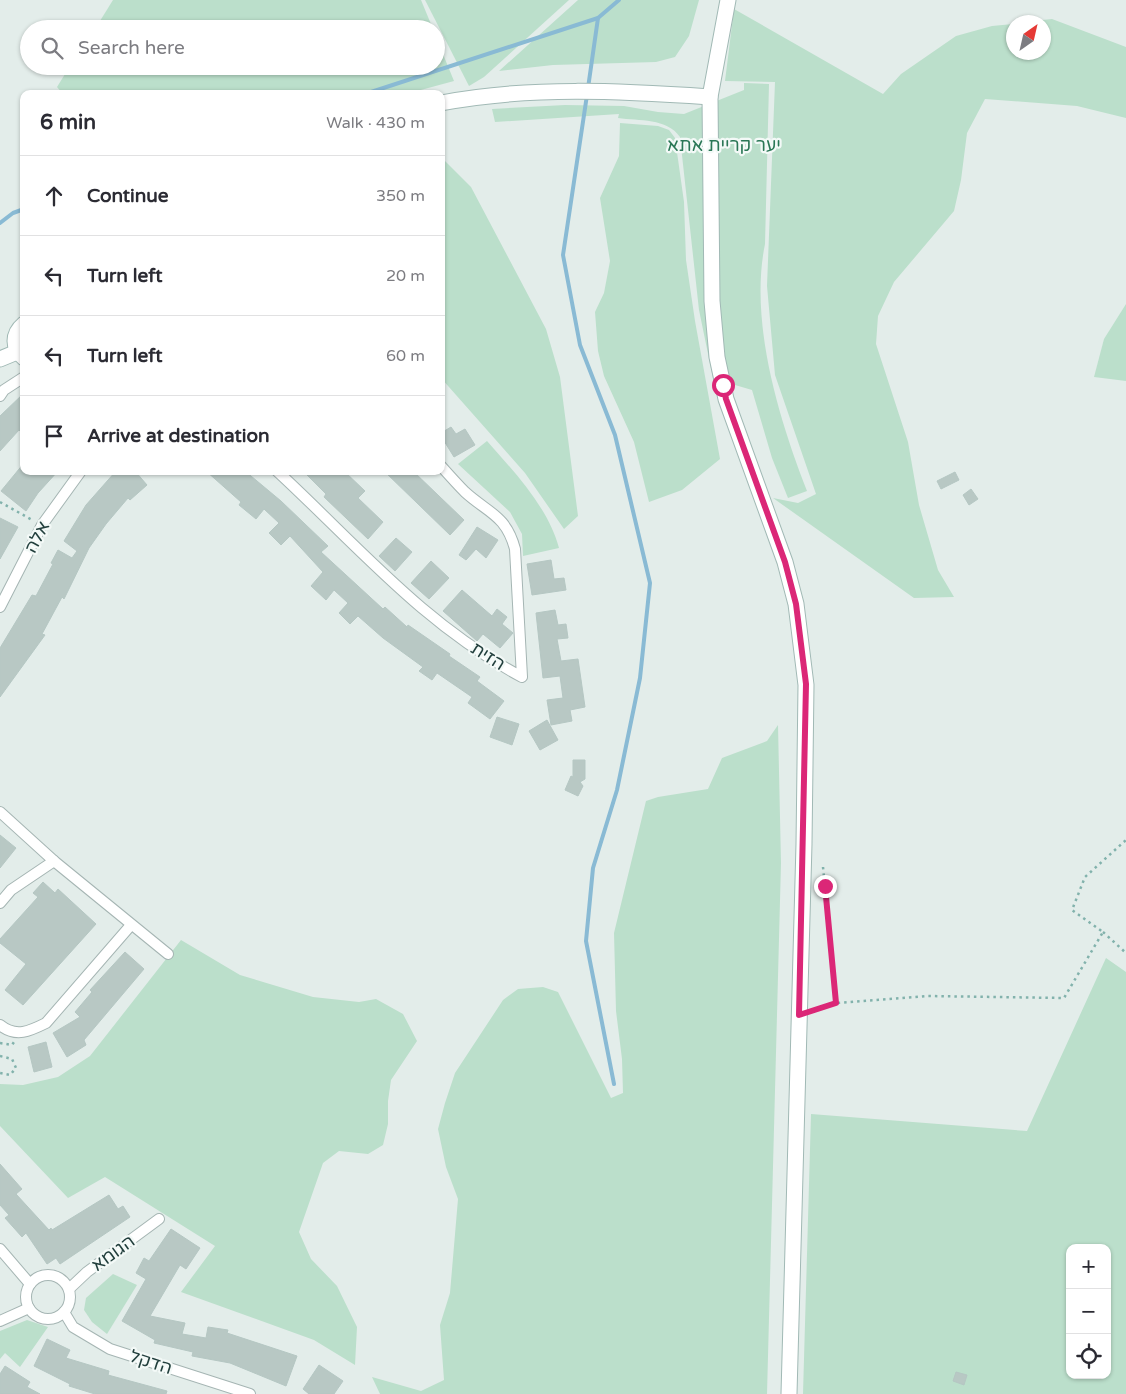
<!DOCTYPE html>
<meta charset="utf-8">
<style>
:root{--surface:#fff;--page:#f2f2f3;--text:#2b2b33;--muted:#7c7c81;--line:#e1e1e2}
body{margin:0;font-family:"Varela Round","Noto Sans Hebrew",sans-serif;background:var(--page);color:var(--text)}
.controls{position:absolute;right:15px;bottom:15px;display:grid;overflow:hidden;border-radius:10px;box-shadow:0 1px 4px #0004}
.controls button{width:45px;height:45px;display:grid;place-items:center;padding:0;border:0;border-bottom:1px solid var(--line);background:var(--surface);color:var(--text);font:25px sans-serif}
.compass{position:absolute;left:1006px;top:15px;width:45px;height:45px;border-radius:50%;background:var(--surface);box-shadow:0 1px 4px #0004;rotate:34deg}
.stop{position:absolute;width:15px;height:15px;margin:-11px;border:4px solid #db2777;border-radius:50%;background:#fff}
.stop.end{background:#db2777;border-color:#fff;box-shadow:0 1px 5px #0008}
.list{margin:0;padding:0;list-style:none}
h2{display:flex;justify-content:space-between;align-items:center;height:65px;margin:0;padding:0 20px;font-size:21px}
h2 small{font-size:16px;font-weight:400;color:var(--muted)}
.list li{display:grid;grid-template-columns:32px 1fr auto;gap:15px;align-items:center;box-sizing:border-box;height:80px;padding:0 20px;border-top:1px solid var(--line)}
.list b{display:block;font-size:19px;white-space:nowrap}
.list em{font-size:16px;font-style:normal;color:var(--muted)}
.icon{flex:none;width:28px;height:28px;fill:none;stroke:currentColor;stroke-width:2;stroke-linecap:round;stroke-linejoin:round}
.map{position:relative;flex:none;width:1126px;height:1394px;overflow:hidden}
.search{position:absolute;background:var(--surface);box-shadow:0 1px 4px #0004;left:20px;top:20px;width:425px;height:55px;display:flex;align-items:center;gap:12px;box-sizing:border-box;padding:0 18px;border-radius:28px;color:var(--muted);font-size:19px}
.panel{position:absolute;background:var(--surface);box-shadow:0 1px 4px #0004;left:20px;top:90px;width:425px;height:385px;border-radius:10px}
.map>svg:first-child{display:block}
.green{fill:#bbdfcb;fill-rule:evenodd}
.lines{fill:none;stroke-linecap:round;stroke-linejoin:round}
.stream{stroke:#89bad4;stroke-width:4}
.building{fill:#b8c8c4;stroke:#b5c7c3}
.street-casing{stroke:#a5b5b3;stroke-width:12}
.secondary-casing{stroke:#a1b9b5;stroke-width:17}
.path{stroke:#82b2ac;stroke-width:2.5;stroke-dasharray:2.5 4;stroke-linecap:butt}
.street{stroke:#fff;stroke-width:10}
.secondary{stroke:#fff;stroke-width:15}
.route{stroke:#db2777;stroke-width:6}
.labels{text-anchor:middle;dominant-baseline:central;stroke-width:4.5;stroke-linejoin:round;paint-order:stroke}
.park-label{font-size:18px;fill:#2a7756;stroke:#f3f9f7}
.street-label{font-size:18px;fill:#223f3d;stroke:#f3f9f7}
</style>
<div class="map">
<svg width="1126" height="1394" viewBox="0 0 1126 1394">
<rect width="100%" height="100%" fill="#e3edea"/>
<!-- green -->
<g class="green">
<path d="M113,0H421L433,29H95Z"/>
<path d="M425,0H569L484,77L469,86Z"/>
<path d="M578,0H699L689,36L675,57L656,62L553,65L499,71Z"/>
<path d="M734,9L883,94L901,74L956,36L992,26L1013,24L1014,52H1044V22H1024L1052,19L1126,47V118L1077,106L985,99L967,133L961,180L954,211L894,282L878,316L876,344L908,442L919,505L938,570L954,597L914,598L773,498L798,503L816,494L775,375L767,286L775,82L725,81Z"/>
<path d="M436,37L454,81L406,94H63L57,87L70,66H436Z"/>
<path d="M744,83L769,84L765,244C749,322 779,419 807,491L788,498L772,458L752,390L735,385L725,390L714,383L699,310L680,137C667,118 639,121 618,118L619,114L495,122L492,109L565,105L624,106L658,112L684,114L744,90Z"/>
<path d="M620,123L658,126L669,130L675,138L684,202L686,260L695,321L720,459L682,490L649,502L634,442L604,376L598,351L595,312L604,293L610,261L600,198L619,156Z"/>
<path d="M441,157L471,187L546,329L560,377L578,516L564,529L525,473L441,378Z"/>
<path d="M1126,304V381L1094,377L1104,339Z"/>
<path d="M487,441C515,473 548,507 559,548L523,556L522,534L510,512L458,464Z"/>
<path d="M778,725L781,863L767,1394H380L372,1377L421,1391L444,1380L440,1325L450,1293L458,1199L446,1167L438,1129L445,1103L455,1073L503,1000L518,989L543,987L558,992L611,1098L623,1093L622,1059L616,1011L614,933L646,801L658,797L708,789L722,758L767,741Z"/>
<path d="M181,940L240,975L313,997L359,1002L376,999L403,1014L417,1041L391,1080L388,1101V1124L383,1145L368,1154L339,1151L323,1163L299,1232L311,1259L337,1286L357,1327L355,1365L314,1340L181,1292L215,1246L105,1177L68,1198L0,1126V1084L23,1085L58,1077L90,1056Z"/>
<path d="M1106,958L1126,972V1394H803L811,1114L1027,1131ZM1070,1248H1107V1375H1070Z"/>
<path d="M113,1274L137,1285L107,1334L92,1322L84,1310L86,1298Z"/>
<path d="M27,1320L48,1327L20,1367L5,1353L0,1359V1331Z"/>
</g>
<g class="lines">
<!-- stream -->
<g class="stream">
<path d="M588,88L598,18"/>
<path d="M365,94L598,18L619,0"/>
<path d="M587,95L563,255L580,345L615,435L650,583L640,678L617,790L593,868L586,941L614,1084"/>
<path d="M0,223L13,213L24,209"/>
</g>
</g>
<!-- building -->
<g class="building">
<path d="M24,393V435L19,430L0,451V416Z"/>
<path d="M451,427L456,434L465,429L475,445L454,457L441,436V433Z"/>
<path d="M24,463V471H58L38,493L26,511L1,491Z"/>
<path d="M116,471H135L147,485L130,500L128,498L106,524L89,548L64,599L62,597L42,634L45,635L0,697V648L32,595L36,596L53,564L51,563L58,550L72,558L77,551L64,541L86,505Z"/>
<path d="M206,471H245L281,501L328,546L321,552L383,609L385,607L407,627L408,625L450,654L449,656L480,677L477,681L504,701L490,719L468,703L472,697L437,673L432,680L419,671L423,667L383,638L358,616L350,624L339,613L348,603L334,590L326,600L311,586L323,572L290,536L281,545L269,533L279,523L264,509L256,519L239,505L241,502Z"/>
<path d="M303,471H344L365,491L358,498L383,522L368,539L324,497L326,494Z"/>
<path d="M384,471H413L464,520L450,535Z"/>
<path d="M955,472L959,480L941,489L937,481Z"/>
<path d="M971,489L978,499L969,505L963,495Z"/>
<path d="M0,518L18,527L0,559Z"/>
<path d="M477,527L498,540L486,558L476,549L466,560L459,555Z"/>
<path d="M396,538L412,552L395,571L379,556Z"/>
<path d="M551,560L554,579L564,578L566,590L532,595L527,564Z"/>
<path d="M431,561L449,578L429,599L411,583Z"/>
<path d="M462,590L492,616L497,609L507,617L502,624L513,633L500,648L483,634L477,641L443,611Z"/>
<path d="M555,610L558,625L566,624L568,638L557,639L561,661L578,659L585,707L570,710L572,721L551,725L547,700L563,698L560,676L543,678L536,613Z"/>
<path d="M497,717L519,724L512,745L490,737Z"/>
<path d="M547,720L558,740L540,750L529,731Z"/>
<path d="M573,760H585V779L580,782L583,786L578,796L565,790L571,776L573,777Z"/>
<path d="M0,835L16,848L0,868Z"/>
<path d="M43,882L55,893L58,889L96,924L23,1005L5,990L26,964L0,943V939L38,897L33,893Z"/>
<path d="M125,952L144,969L84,1040L86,1045L67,1057L53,1033L80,1017L75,1012L92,992L90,990Z"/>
<path d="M46,1042L52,1067L34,1072L28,1047Z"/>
<path d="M0,1164L22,1189L16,1194L49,1230L51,1228L52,1230L109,1195L118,1209L123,1206L130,1217L60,1264L56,1258L47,1264L26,1233L22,1237L5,1218L9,1215L0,1205Z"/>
<path d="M171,1229L200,1248L186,1269L180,1265L150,1316L185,1323L182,1334L206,1338L208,1327L228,1330L227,1333L297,1356L286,1386L230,1363L192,1356L193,1352L154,1343L155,1340L122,1321L146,1279L136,1273L144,1258L149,1261Z"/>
<path d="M47,1339L70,1350L66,1358L109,1371L108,1375L167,1391L166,1394H95L69,1386L70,1384L34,1366Z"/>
<path d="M319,1365L343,1381L334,1394H309L303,1389Z"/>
<path d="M5,1366L30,1382L27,1387L40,1394H0V1374Z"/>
<path d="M956,1372L967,1375L964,1385L953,1381Z"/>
</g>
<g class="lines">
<!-- street casing -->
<g class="street-casing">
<g id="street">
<path d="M0,396L4,390L24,377"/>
<path d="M277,471C357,545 424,625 522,677L515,549C506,515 488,513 465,492C457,484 449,475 441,466"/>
<path d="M0,607L42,525L81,471"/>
<path d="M0,812L54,861L168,954"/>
<path d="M0,903L11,890L54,861"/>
<path d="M0,1025C16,1038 30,1031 46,1023L131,925"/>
<path d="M0,1249L30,1284"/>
<circle cx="48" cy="1297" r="22"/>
<path d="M69,1289L87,1272L159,1219"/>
<path d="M64,1312L73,1327L110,1349L250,1394"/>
<path d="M0,1321L29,1308"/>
</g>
</g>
<!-- secondary casing -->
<g class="secondary-casing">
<g id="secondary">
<path d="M728,0L710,97L712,301L717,357L726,399L785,562L796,604L806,685L804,844L789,1394"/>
<path d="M441,103C530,86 621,91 710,97"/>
<path d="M24,324C12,334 12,348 24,358"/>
<path d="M0,359L17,352"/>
</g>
</g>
<!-- path -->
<g class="path">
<path d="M0,502L34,521"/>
<path d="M823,867L836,1003"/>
<path d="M1103,932L1126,953"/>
<path d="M813,1011L836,1003L928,996L1064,998L1103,932L1072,910L1085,877L1126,840"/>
<path d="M0,1043L12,1045L14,1042"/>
<path d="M0,1056L12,1059L16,1068L10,1075L0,1073"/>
</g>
<!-- street -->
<use href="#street" class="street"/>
<!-- secondary -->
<use href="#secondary" class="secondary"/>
</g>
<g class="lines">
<!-- route -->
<path class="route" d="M723,385L726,399L785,562L796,604L806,684L799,1015L836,1003L825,886"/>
</g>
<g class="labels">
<!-- park labels -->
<g class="park-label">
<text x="724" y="145">יער קריית אתא</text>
</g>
<!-- street labels -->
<g class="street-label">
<text transform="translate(37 537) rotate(-62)">אלה</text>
<text transform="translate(488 656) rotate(32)">הזית</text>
<text transform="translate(113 1253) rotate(-36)">הגומא</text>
<text transform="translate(151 1362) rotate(18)">הדקל</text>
</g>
</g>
</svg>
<div class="controls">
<button>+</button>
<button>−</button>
<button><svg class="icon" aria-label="locate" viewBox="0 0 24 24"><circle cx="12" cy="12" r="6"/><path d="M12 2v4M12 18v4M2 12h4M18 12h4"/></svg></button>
</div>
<svg class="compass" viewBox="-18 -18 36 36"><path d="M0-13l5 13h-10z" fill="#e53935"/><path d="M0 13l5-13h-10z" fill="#7c7c81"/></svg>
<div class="stop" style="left:723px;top:385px"></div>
<div class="stop end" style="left:825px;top:886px"></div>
<div class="search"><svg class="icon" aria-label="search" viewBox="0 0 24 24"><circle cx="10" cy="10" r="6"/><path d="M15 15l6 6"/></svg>Search here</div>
<section class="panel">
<h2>6 min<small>Walk · 430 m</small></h2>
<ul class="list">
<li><svg class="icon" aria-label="ahead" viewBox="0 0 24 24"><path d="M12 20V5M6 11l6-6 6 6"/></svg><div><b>Continue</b></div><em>350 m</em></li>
<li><svg class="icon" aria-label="left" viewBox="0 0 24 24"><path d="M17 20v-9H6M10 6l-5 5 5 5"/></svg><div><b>Turn left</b></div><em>20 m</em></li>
<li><svg class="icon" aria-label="left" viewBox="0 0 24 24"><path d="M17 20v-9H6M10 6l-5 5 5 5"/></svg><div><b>Turn left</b></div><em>60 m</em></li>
<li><svg class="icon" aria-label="arrive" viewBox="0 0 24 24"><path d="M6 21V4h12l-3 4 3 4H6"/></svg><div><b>Arrive at destination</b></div></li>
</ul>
</section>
</div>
